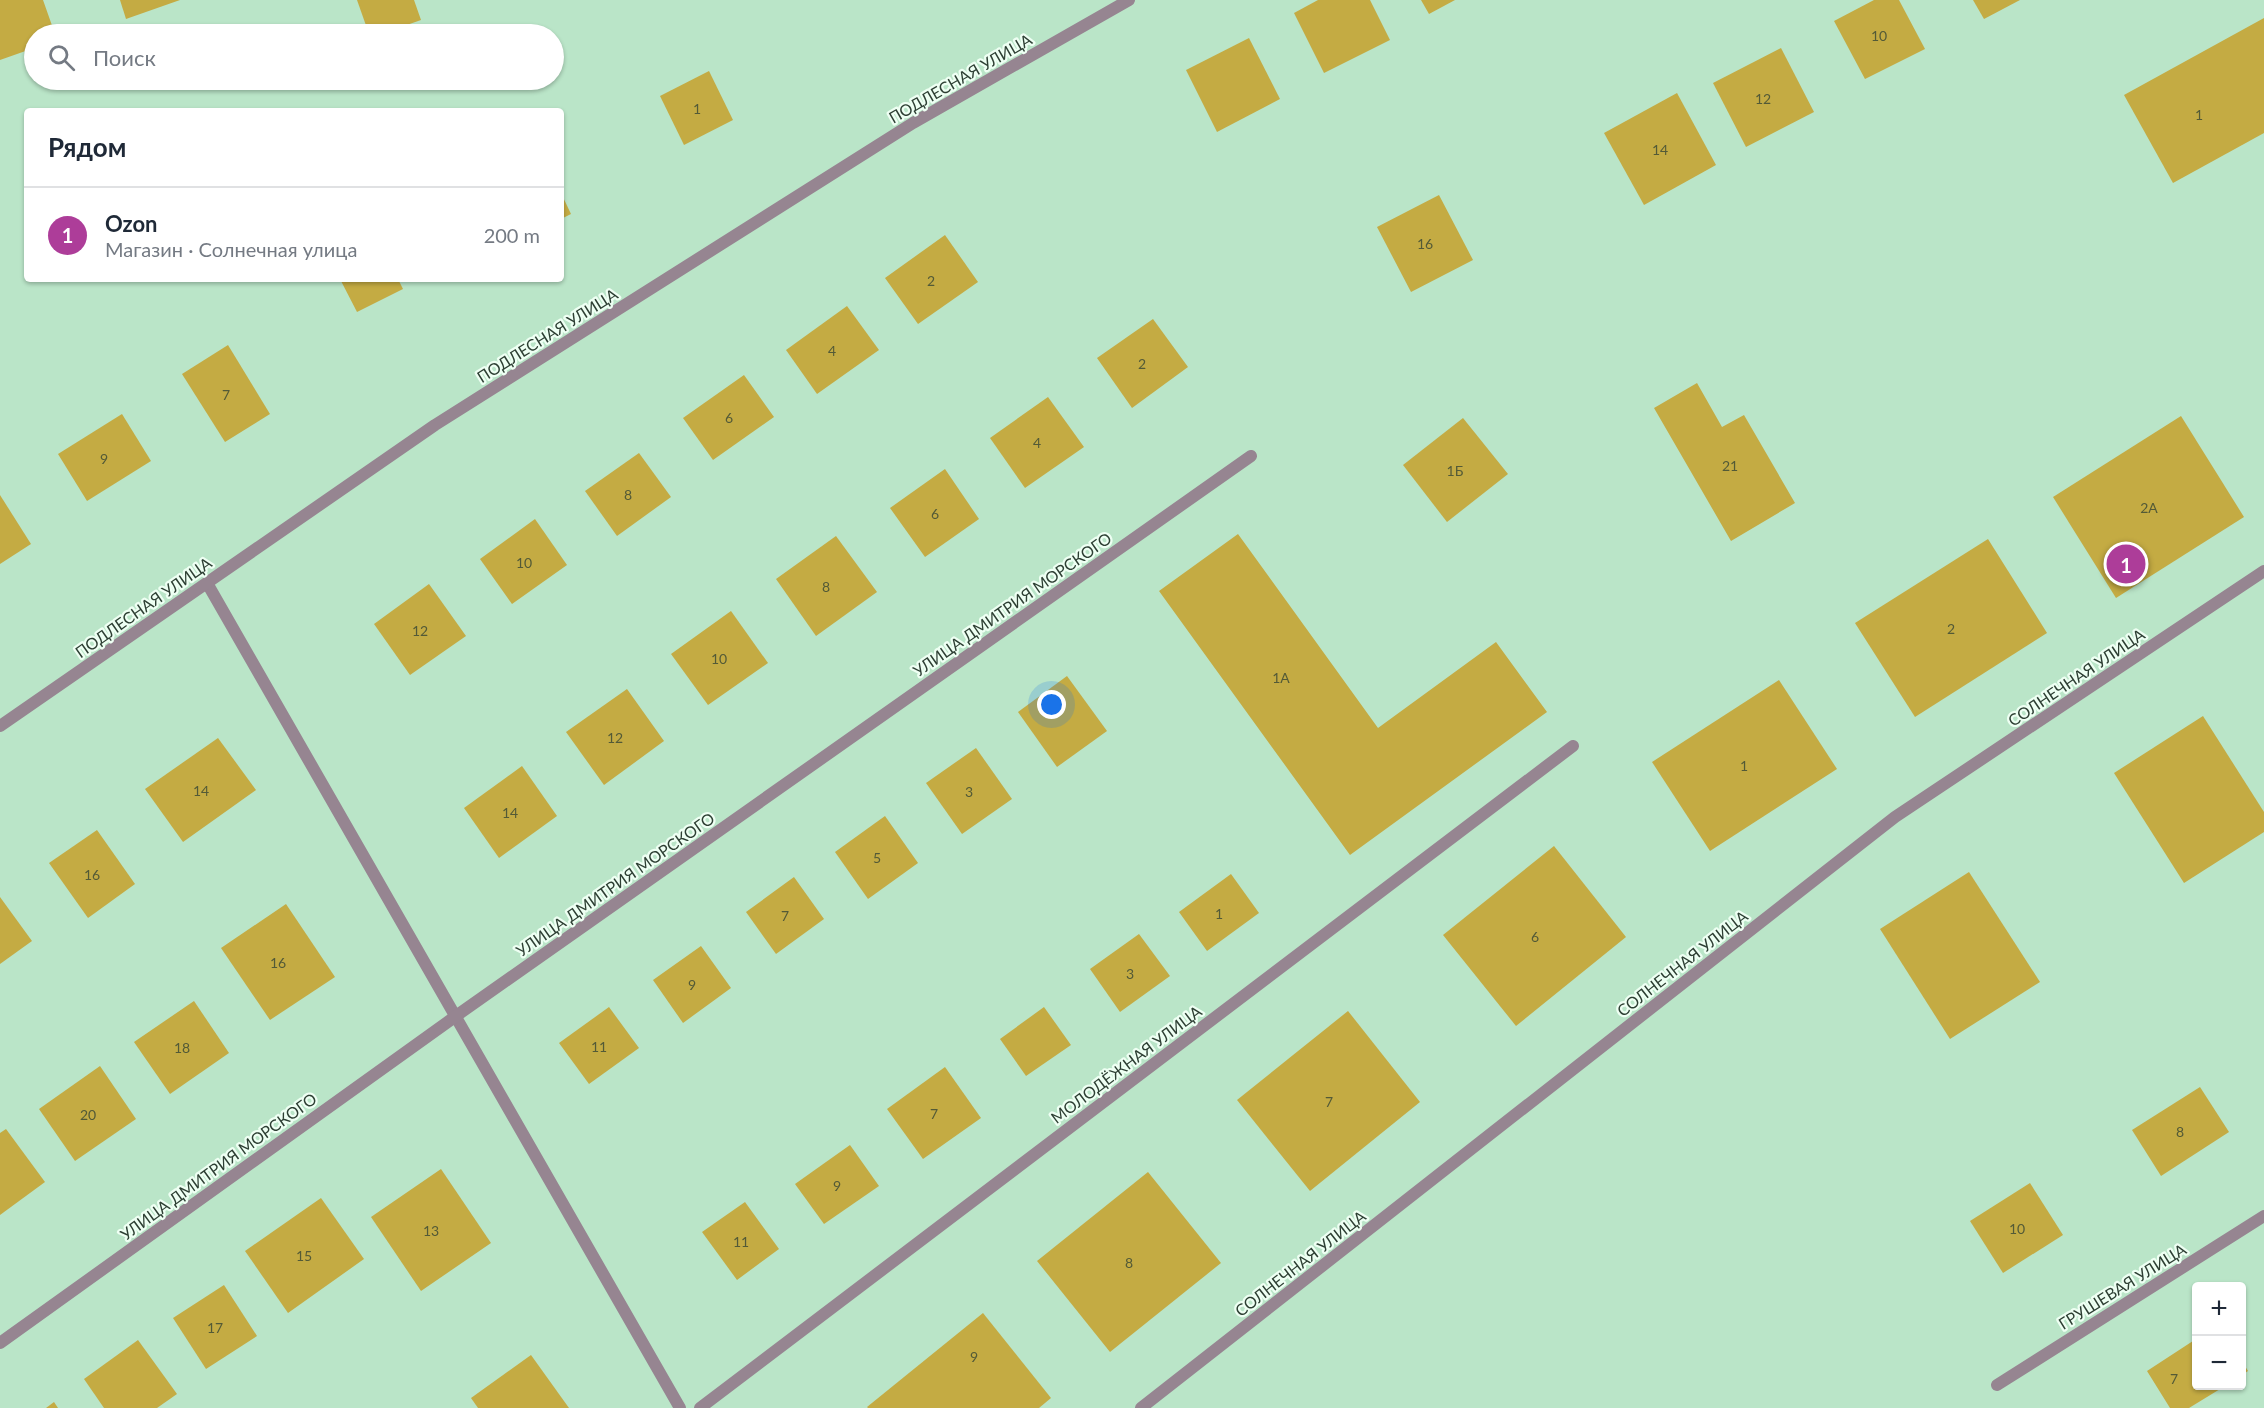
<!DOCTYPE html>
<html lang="ru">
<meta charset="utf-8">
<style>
:root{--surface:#fff;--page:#f6f6f7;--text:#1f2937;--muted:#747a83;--line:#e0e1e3;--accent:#ad3d99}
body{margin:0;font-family:Lato,sans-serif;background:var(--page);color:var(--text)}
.controls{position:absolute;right:18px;bottom:18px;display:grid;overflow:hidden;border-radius:6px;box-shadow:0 2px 4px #0004}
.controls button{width:54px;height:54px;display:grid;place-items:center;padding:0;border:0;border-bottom:2px solid var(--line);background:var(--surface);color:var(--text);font:30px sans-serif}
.you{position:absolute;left:1052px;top:705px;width:21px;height:21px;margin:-15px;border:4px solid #fff;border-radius:50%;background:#1a73e8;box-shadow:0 0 0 9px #1a73e833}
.badge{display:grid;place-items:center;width:39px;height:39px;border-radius:50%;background:var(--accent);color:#fff;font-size:20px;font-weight:700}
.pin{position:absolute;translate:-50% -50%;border:3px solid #fff;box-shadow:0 2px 6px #0006}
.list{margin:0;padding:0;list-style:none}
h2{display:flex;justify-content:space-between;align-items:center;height:78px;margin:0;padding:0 24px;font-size:26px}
h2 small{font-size:20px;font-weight:400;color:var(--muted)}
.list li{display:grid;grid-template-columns:39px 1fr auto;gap:18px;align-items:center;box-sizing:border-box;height:96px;padding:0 24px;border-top:2px solid var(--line)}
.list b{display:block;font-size:22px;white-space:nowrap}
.list p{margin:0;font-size:20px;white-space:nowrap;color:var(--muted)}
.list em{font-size:20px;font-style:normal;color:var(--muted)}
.icon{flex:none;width:33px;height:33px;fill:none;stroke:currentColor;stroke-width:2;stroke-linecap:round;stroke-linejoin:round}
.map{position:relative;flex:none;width:2264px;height:1408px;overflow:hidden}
.search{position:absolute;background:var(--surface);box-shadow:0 2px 4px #0004;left:24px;top:24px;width:540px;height:66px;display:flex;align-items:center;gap:15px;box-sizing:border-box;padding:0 21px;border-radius:33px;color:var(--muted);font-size:22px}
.panel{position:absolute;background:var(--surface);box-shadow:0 2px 4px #0004;left:24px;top:108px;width:540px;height:174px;border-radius:6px}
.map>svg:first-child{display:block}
.building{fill:#c4ab43}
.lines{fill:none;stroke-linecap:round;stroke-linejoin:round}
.minor{stroke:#968591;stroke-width:12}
.labels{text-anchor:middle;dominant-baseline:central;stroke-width:4.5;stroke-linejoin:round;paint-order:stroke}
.number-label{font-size:14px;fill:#535a37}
.street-label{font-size:16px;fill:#2d3f33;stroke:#eefff3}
</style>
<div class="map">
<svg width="2264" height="1408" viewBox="0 0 2264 1408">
<rect width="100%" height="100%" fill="#bae5c8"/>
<!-- building -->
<g class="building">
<path d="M0,0H43L55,34H34V48L0,60Z"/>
<path d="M120,0H180L126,19Z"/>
<path d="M357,0H414L421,20L381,34H369Z"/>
<path d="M1318,0H1370L1390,40L1324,73L1294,13Z"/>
<path d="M1421,0H1455L1429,14Z"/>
<path d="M1874,0H1899L1925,49L1865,79L1834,21Z"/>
<path d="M1973,0H2020L1984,19Z"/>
<path d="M2264,18V133L2173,183L2124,95Z"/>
<path d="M1249,38L1280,99L1217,132L1186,70Z"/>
<path d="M1781,48L1814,112L1746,147L1713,83Z"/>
<path d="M709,71L733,120L684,145L660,96Z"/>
<path d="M1677,93L1716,165L1644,205L1604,133Z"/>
<path d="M561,193L571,214L561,219Z"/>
<path d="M1439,195L1473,260L1411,292L1377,227Z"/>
<path d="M945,235L978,282L918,324L885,278Z"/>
<path d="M340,279H398L403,289L357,312Z"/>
<path d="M847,306L879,350L817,394L786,350Z"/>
<path d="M1153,319L1188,367L1132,408L1097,358Z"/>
<path d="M228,345L270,414L225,442L182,374Z"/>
<path d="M744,375L774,417L713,460L683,418Z"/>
<path d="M1697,383L1722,427L1744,415L1795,503L1731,541L1654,408Z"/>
<path d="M1048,397L1084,447L1025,488L990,438Z"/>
<path d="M122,414L151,461L87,501L58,454Z"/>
<path d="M2181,416L2244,517L2116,598L2053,497Z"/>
<path d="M1463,418L1508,474L1447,522L1403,465Z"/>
<path d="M639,453L671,497L617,536L585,491Z"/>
<path d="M945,469L979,519L925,557L890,508Z"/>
<path d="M0,495L31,544L0,564Z"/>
<path d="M535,519L567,565L512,604L480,559Z"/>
<path d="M1238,534L1378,728L1496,642L1547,712L1350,855L1159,591Z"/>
<path d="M836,536L877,592L816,636L776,579Z"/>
<path d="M1988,539L2047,633L1915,717L1855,623Z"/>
<path d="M429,584L466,636L410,675L374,624Z"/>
<path d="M731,611L768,663L708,705L671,654Z"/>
<path d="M1067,676L1107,731L1057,767L1018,712Z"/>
<path d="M1779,680L1837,769L1710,851L1652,762Z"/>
<path d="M627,689L664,741L604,785L566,732Z"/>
<path d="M2203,716L2264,812V832L2184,883L2114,773Z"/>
<path d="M218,738L256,790L183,842L145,789Z"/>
<path d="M976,748L1012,799L962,834L926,783Z"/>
<path d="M522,766L557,816L499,858L464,808Z"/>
<path d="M885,816L918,863L868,899L835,852Z"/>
<path d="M97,830L135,884L88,918L49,863Z"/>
<path d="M1554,846L1626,937L1516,1026L1443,935Z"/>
<path d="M1969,872L2040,982L1950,1039L1880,929Z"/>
<path d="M1231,874L1259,913L1207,951L1179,912Z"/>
<path d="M794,877L824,919L776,954L746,912Z"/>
<path d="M0,897L32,941L0,964Z"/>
<path d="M286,904L335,977L270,1020L221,948Z"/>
<path d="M1139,934L1170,976L1120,1012L1090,969Z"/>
<path d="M701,946L731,988L683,1023L653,980Z"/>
<path d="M194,1001L229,1053L170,1094L134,1042Z"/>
<path d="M609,1007L639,1048L589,1084L559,1043Z"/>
<path d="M1044,1007L1071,1045L1026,1076L1000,1039Z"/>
<path d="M1348,1011L1420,1102L1310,1191L1237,1100Z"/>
<path d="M100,1066L136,1119L75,1161L39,1109Z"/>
<path d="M945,1067L981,1118L923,1159L887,1109Z"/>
<path d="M2200,1087L2229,1132L2161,1176L2132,1130Z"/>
<path d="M6,1129L45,1182L0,1215V1133Z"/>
<path d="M850,1145L879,1186L824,1224L795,1184Z"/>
<path d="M441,1169L491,1243L421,1291L371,1217Z"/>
<path d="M1148,1172L1221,1263L1110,1352L1037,1261Z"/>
<path d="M2030,1183L2063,1235L2003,1273L1970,1221Z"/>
<path d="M321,1198L364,1259L288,1313L245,1251Z"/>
<path d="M745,1202L779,1249L737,1280L702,1232Z"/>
<path d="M224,1285L257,1336L206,1369L173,1318Z"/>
<path d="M983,1313L1051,1398L1039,1408H868L867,1407Z"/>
<path d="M2196,1339V1386H2225L2189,1408H2170L2147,1371Z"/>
<path d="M138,1340L177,1394L157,1408H104L84,1379Z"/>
<path d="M531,1355L569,1408H478L471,1398Z"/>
<path d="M2242,1361L2248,1371L2242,1375Z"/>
<path d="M54,1402L58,1408H46Z"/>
</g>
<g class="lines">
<!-- minor -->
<g class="minor">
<path d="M207,583L680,1408"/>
<path d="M0,726L435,425L913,123L1129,0"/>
<path d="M0,1343L456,1016L1251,456"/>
<path d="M1997,1385L2264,1216"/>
<path d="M700,1408L1573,746"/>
<path d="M1141,1408L1895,817L2264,571"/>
</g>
</g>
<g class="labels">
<!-- number labels -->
<g class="number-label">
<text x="1879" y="35">10</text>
<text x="1763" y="98">12</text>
<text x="697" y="108">1</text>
<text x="2199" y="114">1</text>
<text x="1660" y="149">14</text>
<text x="1425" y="243">16</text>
<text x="931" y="280">2</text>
<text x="832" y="350">4</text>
<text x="1142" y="363">2</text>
<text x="226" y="394">7</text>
<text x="729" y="417">6</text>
<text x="1037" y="442">4</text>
<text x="104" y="458">9</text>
<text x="1730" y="465">21</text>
<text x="1455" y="470">1Б</text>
<text x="628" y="494">8</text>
<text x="2149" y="507">2А</text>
<text x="935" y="513">6</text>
<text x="524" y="562">10</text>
<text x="826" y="586">8</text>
<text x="1951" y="628">2</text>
<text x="420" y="630">12</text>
<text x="719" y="658">10</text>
<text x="1281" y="677">1А</text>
<text x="615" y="737">12</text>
<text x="1744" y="765">1</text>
<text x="201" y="790">14</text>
<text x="969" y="791">3</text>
<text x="510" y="812">14</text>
<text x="877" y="857">5</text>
<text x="92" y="874">16</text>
<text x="1219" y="913">1</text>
<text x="785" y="915">7</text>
<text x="1535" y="936">6</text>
<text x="278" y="962">16</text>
<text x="1130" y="973">3</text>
<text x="692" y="984">9</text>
<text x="599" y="1046">11</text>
<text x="182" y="1047">18</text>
<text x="1329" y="1101">7</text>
<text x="934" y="1113">7</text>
<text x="88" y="1114">20</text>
<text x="2180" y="1131">8</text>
<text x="837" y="1185">9</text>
<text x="2017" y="1228">10</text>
<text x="431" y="1230">13</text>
<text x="741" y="1241">11</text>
<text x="304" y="1255">15</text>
<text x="1129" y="1262">8</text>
<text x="215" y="1327">17</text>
<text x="974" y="1356">9</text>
<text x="2174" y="1378">7</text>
</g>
<!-- street labels -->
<g class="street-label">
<text transform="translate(960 78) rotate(-30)">ПОДЛЕСНАЯ УЛИЦА</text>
<text transform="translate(547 335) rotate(-32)">ПОДЛЕСНАЯ УЛИЦА</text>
<text transform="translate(1012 604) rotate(-35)">УЛИЦА ДМИТРИЯ МОРСКОГО</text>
<text transform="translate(143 607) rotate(-35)">ПОДЛЕСНАЯ УЛИЦА</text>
<text transform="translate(2076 677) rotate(-34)">СОЛНЕЧНАЯ УЛИЦА</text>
<text transform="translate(615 884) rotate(-35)">УЛИЦА ДМИТРИЯ МОРСКОГО</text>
<text transform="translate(1682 963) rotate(-38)">СОЛНЕЧНАЯ УЛИЦА</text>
<text transform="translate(1126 1064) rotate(-37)">МОЛОДЁЖНАЯ УЛИЦА</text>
<text transform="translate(218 1166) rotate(-36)">УЛИЦА ДМИТРИЯ МОРСКОГО</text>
<text transform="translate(1300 1263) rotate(-38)">СОЛНЕЧНАЯ УЛИЦА</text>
<text transform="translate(2122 1286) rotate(-32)">ГРУШЕВАЯ УЛИЦА</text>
</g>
</g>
</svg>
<div class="controls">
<button>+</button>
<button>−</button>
</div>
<div class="you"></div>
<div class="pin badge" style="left:2126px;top:564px">1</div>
<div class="search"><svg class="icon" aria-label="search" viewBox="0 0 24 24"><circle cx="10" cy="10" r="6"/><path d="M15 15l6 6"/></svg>Поиск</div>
<section class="panel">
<h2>Рядом<small></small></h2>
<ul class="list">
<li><span class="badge">1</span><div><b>Ozon</b><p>Магазин · Солнечная улица</p></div><em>200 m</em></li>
</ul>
</section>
</div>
